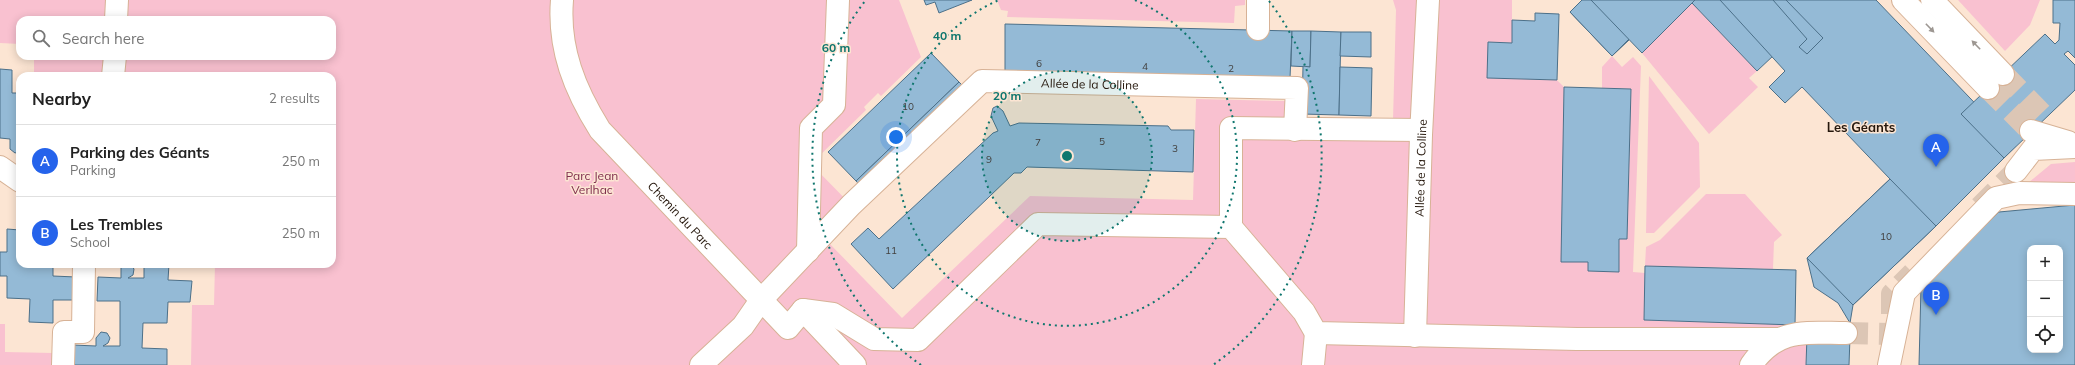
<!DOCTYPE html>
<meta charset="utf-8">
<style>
:root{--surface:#fff;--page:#f2f2f2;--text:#222;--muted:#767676;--line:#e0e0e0;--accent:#2563eb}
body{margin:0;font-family:Mulish,sans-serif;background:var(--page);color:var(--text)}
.controls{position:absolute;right:12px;bottom:12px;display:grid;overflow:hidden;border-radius:8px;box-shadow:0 2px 10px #0003}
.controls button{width:36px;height:36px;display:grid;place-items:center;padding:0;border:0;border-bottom:1px solid var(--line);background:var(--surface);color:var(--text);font:20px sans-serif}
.you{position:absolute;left:896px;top:137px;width:14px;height:14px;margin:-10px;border:3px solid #fff;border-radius:50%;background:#1a73e8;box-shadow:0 0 0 6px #1a73e833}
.badge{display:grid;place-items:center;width:26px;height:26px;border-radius:50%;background:var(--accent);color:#fff;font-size:13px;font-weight:700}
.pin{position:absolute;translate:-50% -33px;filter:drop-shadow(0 1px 2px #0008)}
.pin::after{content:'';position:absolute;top:21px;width:14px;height:12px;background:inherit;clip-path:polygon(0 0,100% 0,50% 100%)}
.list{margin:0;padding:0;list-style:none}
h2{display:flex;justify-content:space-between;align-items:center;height:52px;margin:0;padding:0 16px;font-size:17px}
h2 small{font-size:13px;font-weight:400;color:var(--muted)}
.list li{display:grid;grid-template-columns:26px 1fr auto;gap:12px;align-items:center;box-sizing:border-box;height:72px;padding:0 16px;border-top:1px solid var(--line)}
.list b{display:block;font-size:15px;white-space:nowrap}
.list p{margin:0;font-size:13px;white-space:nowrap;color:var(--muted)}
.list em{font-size:13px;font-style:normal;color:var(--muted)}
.icon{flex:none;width:22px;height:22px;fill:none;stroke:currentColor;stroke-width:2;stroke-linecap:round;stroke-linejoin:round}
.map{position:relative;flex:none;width:2075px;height:365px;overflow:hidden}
.search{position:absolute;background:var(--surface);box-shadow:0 2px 10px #0003;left:16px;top:16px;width:320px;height:44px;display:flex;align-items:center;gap:10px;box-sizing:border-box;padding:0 14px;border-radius:12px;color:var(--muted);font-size:15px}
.panel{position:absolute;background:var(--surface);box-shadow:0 2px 10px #0003;left:16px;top:72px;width:320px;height:196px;border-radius:12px}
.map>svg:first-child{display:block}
.green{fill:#f9c1d0}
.building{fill:#94bad6;stroke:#4c7089;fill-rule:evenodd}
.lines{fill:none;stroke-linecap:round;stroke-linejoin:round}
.minor-tunnel{stroke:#dcc6b5;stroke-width:22;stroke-dasharray:22 11;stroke-linecap:butt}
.minor-casing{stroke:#d7b296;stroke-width:24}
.minor{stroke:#fff;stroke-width:22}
.oneway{fill:#9d9792}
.ring{fill:none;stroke:#0f766e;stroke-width:2;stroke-dasharray:2 4}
.labels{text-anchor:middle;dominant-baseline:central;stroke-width:3;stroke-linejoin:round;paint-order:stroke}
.number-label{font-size:10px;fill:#42403f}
.street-label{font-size:12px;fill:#26180d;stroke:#fce5d3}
.park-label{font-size:12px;fill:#7f2d4c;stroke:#fce5d3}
.neighbourhood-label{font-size:13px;font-weight:bold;fill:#26180d;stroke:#fce5d3}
.centre{fill:#0f766e;stroke:#fce5d3;stroke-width:2}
.ring-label{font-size:12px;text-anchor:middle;font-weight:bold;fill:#0f766e;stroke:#fce5d3;stroke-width:3;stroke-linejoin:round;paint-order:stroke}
</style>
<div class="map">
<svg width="2075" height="365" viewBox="0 0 2075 365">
<rect width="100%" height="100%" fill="#fce5d3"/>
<!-- green -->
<g class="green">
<path d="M0,0H899L921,57L881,96L878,93L864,107L866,110L811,164L859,213L829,243L902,318L1030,196L1193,200L1196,99L1287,101L1286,118L1393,120L1396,10L1393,0H1512V43L1488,42V78L1557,80L1564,87L1561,261L1588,262V271L1619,272V239H1627L1631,89L1602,88V67L1612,56L1622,67L1633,57L1641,66L1633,272L1645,273L1644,320L1807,325L1806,365H191L192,305H214L215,264H332V76H34V56H332V20H20V44L0,43Z"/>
<path d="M997,0H1245V5L1235,6L1234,23L1007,17L1008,11L1001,10Z"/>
<path d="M1958,0H2040L2030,25L2005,51Z"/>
<path d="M1692,3L1757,71L1749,78L1758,87L1709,134L1642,53Z"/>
<path d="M1649,76L1699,143L1700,187L1654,233H1646Z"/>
<path d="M2075,162V184L2028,183L2051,164Z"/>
<path d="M1706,194H1745L1782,235L1774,242L1773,269L1645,266L1646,247L1660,240Z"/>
<path d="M0,324H5V352L53,353L55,325H74L71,365H0Z"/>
</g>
<!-- building -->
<g class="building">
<path d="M924,0H972L939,13L935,2L926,5Z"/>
<path d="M1582,0H1591L1629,40L1612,56L1570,12Z"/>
<path d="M1582,0H1668L1612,56L1570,12Z"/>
<path d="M1591,0H1695L1642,53Z"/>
<path d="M1695,0H1773L1807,39L1781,63L1774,55L1757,71L1692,3Z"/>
<path d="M1720,0H1876L2016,146L1936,226L1853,305L1850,323L1838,303L1814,287L1807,258L1890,179L1802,87L1785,103L1769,87L1785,71Z"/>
<path d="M1773,0H1786L1823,38L1807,54L1799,47L1807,39Z"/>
<path d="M2053,0H2075V58L2068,51L2064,54L2075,65V90L2004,158L1961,114L2045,34L2055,44L2059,40L2060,23H2053Z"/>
<path d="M1535,13L1559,14L1557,80L1487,78L1488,42L1512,43V20L1535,21Z"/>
<path d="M1005,24L1292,31L1290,78L1005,71Z"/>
<path d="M1292,31H1311L1310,67L1291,66Z"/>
<path d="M1311,31L1341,32L1339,115L1302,114L1303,66L1310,67Z"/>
<path d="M1341,32H1371V57L1340,56Z"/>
<path d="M931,53L959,82L856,181L828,152Z"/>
<path d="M1340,67L1372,68L1371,116L1339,115Z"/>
<path d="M0,69L12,70V93H20V139L16,140L20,141V151L18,152L15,153L10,149V139L0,138Z"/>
<path d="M959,82L973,96L869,195L856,181Z"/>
<path d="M1564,87L1631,89L1627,239H1619V272L1588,271V262H1561Z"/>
<path d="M997,106L1003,111L1010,126L1019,123L1168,126L1171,130H1194L1193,172L1027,167L1021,173H1014L893,289L851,244L868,228L879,239L993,133L998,131L991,116L993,108Z"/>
<path d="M1890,179L1936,226L1853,305L1807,258Z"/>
<path d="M2075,205V365H1919L1921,287L1999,212ZM2030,248H2060V350H2030Z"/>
<path d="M7,229L20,230V264H53V276L76,277L75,300H53V323L29,322L30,299L7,298V276H0V252H7Z"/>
<path d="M126,264L131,265L134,269L133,275L128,278H144V264H169L168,280L192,281L190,302H168L167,323H143L142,348L167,349V365H73V345L96,346V338L101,332L107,333L110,338L108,343L103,346H120V301H97L98,277L121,278V268Z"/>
<path d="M1645,266L1796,270L1795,325L1644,320Z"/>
<path d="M1807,336L1850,337L1849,365H1806Z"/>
</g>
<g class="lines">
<!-- minor-tunnel -->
<g class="minor-tunnel">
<path d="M2003,74L2045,117"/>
<path d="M1988,88L2031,131"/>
<path d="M1980,207L2016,171"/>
<path d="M1846,333L1892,334V294L1913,273"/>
</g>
<!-- minor casing -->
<g class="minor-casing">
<g id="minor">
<path id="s1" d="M562,0C558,49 575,90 600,130L788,328L803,310L855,365"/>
<path d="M1903,0L1988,88"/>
<path d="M1932,0L2003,74"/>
<path d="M116,20L117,0"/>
<path d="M1258,29V0"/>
<path d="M113,76L115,56"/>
<path d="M2031,131L2068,142"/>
<path d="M0,167L20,181"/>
<path d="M2016,171L2033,149L2075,147"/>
<path d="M1231,227V128L1421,130"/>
<path d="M808,251L811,128L834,105L838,0"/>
<path d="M803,310L833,314L874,339L918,340L1038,224L1231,227L1304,312L1316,333L1577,339H1777"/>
<path id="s2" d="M1415,336L1421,135L1428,0"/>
<path d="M63,365L64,332H83L84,264"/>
<path id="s3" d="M701,365L743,326L761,300L851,205L982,81L1297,88L1295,130"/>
<path d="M1313,365L1316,333"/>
<path d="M1751,365C1778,327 1804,333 1846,333"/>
<path d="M1889,365L1904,293L1996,198L2019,193L2075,194"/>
</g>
</g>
<!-- minor -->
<use href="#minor" class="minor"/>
</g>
<!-- one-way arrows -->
<defs><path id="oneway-solid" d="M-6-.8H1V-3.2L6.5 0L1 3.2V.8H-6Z"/></defs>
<g class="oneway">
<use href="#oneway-solid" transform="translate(1930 28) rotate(46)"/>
<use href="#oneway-solid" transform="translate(1976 45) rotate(-134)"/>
</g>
<!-- distance rings -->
<circle cx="1067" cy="156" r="85" fill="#0f766e" fill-opacity=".12"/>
<g class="ring">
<circle cx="1067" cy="156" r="85"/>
<path d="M1135 0A170 170 0 1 1 999 0"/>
<path d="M921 365A255 255 0 0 1 865 1M1269 1A255 255 0 0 1 1213 365"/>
</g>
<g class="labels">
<!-- number labels -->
<g class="number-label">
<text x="1039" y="63">6</text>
<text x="1145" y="66">4</text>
<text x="1231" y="68">2</text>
<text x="908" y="106">10</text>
<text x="1102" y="141">5</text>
<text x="1038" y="142">7</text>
<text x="1175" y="148">3</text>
<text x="989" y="159">9</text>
<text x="1886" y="236">10</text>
<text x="891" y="250">11</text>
</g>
<!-- street labels -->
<g class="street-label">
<text stroke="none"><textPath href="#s3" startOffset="508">Allée de la Colline</textPath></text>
<text stroke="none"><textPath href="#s2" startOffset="168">Allée de la Colline</textPath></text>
<text stroke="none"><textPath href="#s1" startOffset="255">Chemin du Parc</textPath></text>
</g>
<!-- park labels -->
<g class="park-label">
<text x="592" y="175">Parc Jean<tspan x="592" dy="14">Verlhac</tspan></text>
</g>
<!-- neighbourhood labels -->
<g class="neighbourhood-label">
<text x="1861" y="127">Les Géants</text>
</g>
</g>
<circle cx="1067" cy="156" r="6" class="centre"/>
<g class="ring-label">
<text x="947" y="40">40 m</text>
<text x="836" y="52">60 m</text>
<text x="1007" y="100">20 m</text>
</g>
</svg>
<div class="controls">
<button>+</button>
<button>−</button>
<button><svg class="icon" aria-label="locate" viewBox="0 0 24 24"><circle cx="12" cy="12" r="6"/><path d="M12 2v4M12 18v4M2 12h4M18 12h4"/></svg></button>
</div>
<div class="you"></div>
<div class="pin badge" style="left:1936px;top:167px">A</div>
<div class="pin badge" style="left:1936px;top:315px">B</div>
<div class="search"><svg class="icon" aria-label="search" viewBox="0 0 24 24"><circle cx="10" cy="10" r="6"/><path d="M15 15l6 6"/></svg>Search here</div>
<section class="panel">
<h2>Nearby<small>2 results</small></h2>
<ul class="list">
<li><span class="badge">A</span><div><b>Parking des Géants</b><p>Parking</p></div><em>250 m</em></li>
<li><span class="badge">B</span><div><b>Les Trembles</b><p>School</p></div><em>250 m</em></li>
</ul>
</section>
</div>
